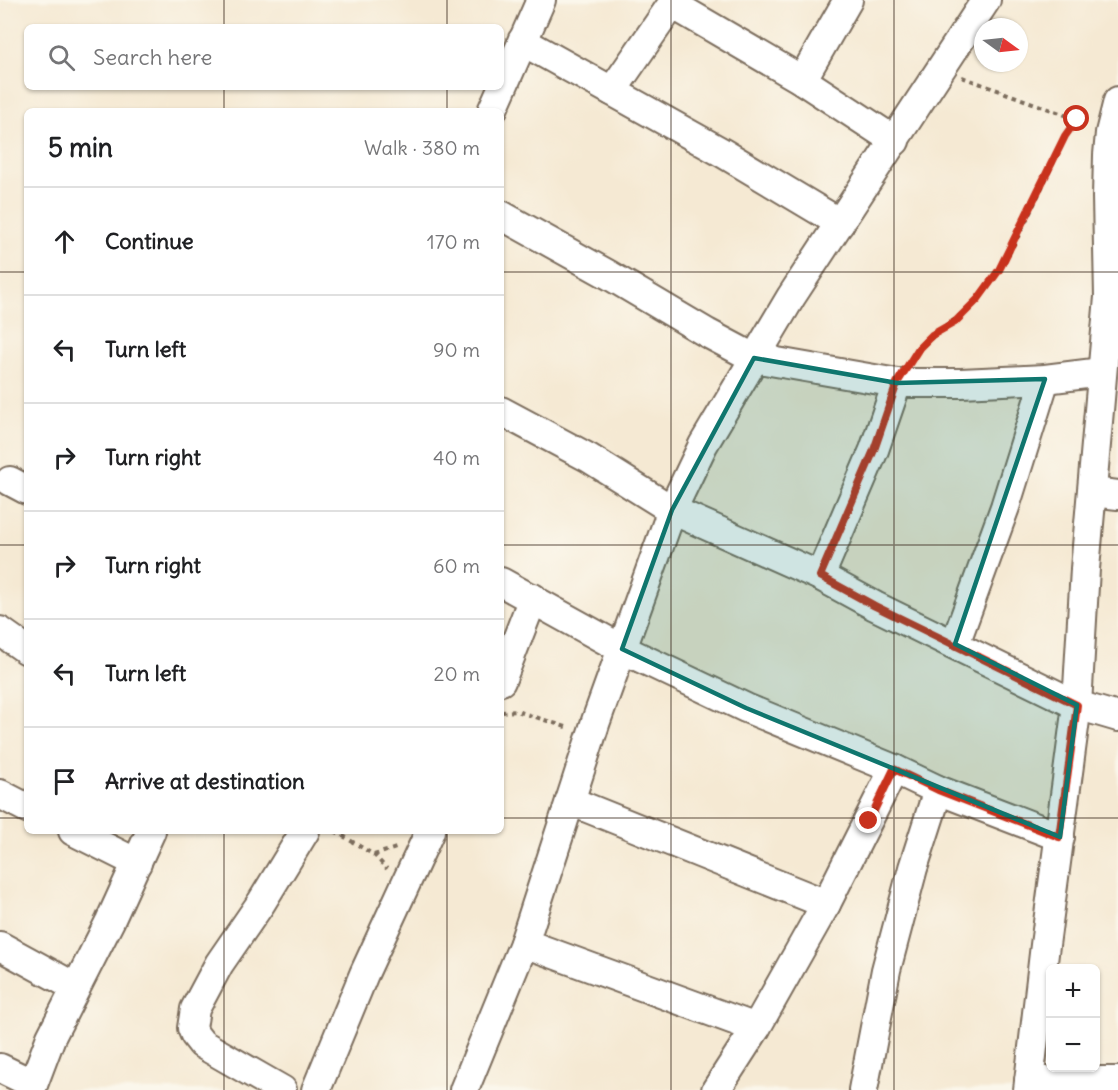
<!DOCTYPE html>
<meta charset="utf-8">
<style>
:root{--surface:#fff;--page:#f6f6f6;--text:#202124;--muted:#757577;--line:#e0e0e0}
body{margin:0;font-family:Delius,sans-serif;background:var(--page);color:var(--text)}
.controls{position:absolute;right:18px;bottom:18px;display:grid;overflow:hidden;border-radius:9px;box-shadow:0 2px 4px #0004}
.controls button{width:54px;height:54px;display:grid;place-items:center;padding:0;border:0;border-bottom:2px solid var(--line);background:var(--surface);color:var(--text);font:30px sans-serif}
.compass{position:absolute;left:974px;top:18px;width:54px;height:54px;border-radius:50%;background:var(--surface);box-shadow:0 2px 4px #0004;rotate:105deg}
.stop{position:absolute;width:18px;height:18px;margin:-14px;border:4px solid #c8321e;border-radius:50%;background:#fff}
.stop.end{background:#c8321e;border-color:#fff;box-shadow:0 2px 6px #0008}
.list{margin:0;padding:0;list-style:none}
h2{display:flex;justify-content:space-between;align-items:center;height:78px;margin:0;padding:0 24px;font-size:26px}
h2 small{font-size:20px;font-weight:400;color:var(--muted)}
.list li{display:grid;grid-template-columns:39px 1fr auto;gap:18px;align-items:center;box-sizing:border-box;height:108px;padding:0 24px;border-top:2px solid var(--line)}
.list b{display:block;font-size:22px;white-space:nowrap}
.list em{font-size:20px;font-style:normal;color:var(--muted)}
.icon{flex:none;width:33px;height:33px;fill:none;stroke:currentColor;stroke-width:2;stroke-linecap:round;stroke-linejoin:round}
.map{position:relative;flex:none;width:1118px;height:1090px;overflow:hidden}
.search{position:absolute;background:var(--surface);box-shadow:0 2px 4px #0004;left:24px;top:24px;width:480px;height:66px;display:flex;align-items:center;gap:15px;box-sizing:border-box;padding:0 21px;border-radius:9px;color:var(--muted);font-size:22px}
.panel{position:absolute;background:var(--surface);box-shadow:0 2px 4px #0004;left:24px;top:108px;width:480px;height:726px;border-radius:9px}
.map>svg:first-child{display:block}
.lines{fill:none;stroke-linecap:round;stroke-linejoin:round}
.minor-casing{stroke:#7c6d5d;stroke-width:32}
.path{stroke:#7c6d5d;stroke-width:4;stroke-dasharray:4.5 4.5;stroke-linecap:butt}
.minor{stroke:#fff;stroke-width:28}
.route{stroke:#c8321e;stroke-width:8}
.marked{fill:#0f766e;fill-opacity:0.2;stroke:#0f766e;stroke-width:4.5;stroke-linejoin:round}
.grid{fill:none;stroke:#3b2a1e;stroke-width:1.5;stroke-opacity:0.55}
</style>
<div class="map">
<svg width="1118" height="1090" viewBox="0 0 1118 1090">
<rect width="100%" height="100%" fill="#fbf7ec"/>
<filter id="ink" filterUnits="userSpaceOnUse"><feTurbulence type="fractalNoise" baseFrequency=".0167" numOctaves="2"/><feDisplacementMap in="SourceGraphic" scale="12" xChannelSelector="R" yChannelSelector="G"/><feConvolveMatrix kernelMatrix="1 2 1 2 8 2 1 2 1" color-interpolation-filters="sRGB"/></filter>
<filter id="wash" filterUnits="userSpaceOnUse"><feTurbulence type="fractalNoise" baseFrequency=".008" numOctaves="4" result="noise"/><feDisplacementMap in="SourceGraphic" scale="24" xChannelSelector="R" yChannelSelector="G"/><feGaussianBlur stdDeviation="1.35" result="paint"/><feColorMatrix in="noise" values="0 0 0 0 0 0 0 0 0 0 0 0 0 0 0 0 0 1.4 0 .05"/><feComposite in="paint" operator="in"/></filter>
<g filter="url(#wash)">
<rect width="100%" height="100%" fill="#f5e9d3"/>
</g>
<g filter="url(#ink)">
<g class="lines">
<!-- minor casing -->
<g class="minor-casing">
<g id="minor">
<path d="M672,4L802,80L895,141"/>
<path d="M522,41L723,153L840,223"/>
<path d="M802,80L848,0"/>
<path d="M612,91L675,0"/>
<path d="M492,111L541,0"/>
<path d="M501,215L609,275L707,333L754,358L897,383H961L1045,379L1102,372"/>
<path d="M501,411L589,458L672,510L820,576L875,606L1077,705L1118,717"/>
<path d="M10,481L27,490"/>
<path d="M1092,492L1118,495"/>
<path d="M820,576L874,450L897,383"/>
<path d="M501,582L622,649L746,708L894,769L938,790L1060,837"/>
<path d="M0,631L27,650"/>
<path d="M955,644L1005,507L1045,379"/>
<path d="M501,681L533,598"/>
<path d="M0,794L27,808"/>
<path d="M570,801L826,904"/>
<path d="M73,831L137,863"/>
<path d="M524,943L756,1028"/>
<path d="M0,946L75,987"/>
<path d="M0,1068L33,1084"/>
<path d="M1029,1081H1118"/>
<path d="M31,1090L51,1037L110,921L151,831"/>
<path d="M282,1090L202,1044L195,1035L192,1028L195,1009L219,964L261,903L305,831"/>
<path d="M316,1090L364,974L430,831"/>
<path d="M464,1090L524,943L596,721L672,510L703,445L791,297L986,0"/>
<path d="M716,1090L756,1028L826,904L894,769"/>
<path d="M863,1090L886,970L913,868L938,790"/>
<path d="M1028,1090L1045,945L1077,705L1085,569L1109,297L1107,197L1108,155L1110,133L1118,101"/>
</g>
</g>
<!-- path -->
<g class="path">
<path d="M962,77L1087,123"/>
<path d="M912,359C929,332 959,322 979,298C1016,251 1040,190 1065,136L1077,119"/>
<path d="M501,712L517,711L569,728"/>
<path d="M335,831L374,855L387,869"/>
<path d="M374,855L396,848"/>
</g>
<!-- minor -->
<use href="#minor" class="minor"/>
</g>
</g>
<g class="lines" filter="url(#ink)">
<!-- route -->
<path class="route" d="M869,821L894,769L938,790L1059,837L1077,705L875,606L820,576L874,450L897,383L919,348L932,335L955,322L978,299L999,270L1065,136L1077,119"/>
</g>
<!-- marked area -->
<path class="marked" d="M754,358L897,383L1045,379L955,644L1077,705L1060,837L746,708L622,649L672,510Z"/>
<!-- grid -->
<path class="grid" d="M224,0V27M447,0V27M671,0V1090M894,0V1090M224,87V111M447,87V111M0,272H27M501,272H1118M0,545H27M501,545H1118M0,818H27M501,818H1118M224,831V1090M447,831V1090"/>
</svg>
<div class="controls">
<button>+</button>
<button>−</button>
</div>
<svg class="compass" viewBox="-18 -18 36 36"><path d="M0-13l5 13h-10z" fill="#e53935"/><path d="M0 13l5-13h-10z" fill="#757577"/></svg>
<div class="stop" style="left:1077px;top:119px"></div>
<div class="stop end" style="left:869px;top:821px"></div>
<div class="search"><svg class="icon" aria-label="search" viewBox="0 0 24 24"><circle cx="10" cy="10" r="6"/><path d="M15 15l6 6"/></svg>Search here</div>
<section class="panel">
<h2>5 min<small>Walk · 380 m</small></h2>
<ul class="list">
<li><svg class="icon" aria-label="ahead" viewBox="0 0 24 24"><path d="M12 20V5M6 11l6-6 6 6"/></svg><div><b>Continue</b></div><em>170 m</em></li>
<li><svg class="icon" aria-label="left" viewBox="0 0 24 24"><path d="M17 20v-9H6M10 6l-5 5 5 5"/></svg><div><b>Turn left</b></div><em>90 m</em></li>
<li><svg class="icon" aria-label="right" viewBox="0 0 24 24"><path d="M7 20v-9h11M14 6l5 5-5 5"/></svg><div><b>Turn right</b></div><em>40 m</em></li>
<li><svg class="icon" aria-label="right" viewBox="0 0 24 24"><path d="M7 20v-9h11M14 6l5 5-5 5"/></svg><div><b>Turn right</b></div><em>60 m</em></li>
<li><svg class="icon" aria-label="left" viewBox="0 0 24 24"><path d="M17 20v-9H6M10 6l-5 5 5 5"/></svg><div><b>Turn left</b></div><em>20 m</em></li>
<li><svg class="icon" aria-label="arrive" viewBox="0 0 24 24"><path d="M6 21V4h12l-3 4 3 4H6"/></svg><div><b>Arrive at destination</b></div></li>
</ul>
</section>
</div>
